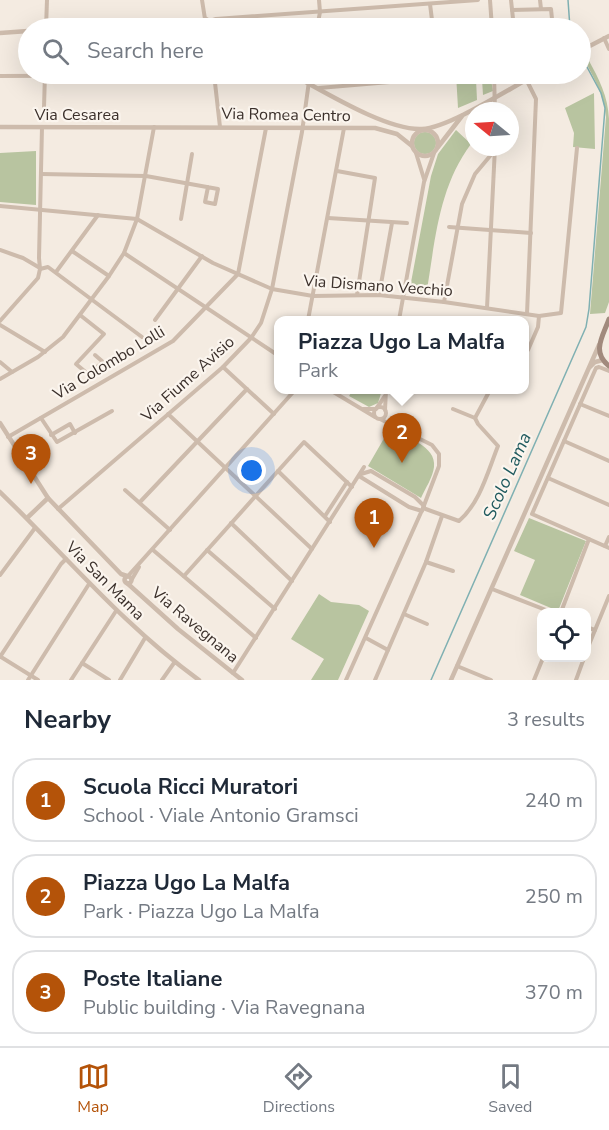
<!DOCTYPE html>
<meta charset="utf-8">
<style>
:root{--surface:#fff;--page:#f2f2f3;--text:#1f2937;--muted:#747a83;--line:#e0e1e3;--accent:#b45309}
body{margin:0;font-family:"Nunito Sans",sans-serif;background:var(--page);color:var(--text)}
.controls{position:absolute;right:18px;bottom:18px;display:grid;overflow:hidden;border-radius:12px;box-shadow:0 6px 24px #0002}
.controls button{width:54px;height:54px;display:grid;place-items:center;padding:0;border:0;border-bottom:2px solid var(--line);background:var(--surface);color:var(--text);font:30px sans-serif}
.compass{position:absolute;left:465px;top:102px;width:54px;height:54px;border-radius:50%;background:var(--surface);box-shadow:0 6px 24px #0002;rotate:288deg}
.you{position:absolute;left:252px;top:471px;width:21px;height:21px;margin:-15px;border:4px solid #fff;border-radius:50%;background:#1a73e8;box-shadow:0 0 0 9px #1a73e833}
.badge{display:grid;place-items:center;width:39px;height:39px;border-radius:50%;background:var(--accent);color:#fff;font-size:20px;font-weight:700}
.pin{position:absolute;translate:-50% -50px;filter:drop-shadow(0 2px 3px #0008)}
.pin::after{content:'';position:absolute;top:32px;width:21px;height:18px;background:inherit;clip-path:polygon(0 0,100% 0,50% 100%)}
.popup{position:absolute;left:274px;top:316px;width:255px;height:78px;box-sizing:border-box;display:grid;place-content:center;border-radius:12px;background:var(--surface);filter:drop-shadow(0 2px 4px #0005);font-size:20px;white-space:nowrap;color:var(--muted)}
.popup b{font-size:22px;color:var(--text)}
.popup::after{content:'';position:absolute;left:50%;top:100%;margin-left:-12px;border:12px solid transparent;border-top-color:var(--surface)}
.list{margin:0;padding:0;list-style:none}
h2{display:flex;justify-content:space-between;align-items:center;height:78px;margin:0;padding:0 24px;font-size:26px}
h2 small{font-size:20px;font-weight:400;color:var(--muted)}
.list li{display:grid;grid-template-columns:39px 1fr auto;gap:18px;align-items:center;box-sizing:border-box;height:84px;margin:0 12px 12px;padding:0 12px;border:2px solid var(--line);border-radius:24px}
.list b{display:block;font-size:22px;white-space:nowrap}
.list p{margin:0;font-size:20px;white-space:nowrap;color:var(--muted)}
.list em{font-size:20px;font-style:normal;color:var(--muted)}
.icon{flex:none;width:33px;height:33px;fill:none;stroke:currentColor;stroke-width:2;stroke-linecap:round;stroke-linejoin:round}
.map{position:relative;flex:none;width:609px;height:680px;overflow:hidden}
.search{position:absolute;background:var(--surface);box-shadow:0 6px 24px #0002;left:18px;right:18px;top:18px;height:66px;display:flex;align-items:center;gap:15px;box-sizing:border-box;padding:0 21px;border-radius:33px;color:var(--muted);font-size:22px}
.sheet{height:366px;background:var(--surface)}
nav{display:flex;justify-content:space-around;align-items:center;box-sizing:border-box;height:84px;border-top:2px solid var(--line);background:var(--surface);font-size:16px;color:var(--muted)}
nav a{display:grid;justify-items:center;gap:3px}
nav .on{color:var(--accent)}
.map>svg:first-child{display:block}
.green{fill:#b8c4a0}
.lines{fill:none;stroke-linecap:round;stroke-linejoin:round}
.stream{stroke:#7fb0b2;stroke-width:1.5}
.minor{stroke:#cdbbac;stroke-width:4}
.tertiary{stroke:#cdbbac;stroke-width:4.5}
.secondary{stroke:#a18a7d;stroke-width:5}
.labels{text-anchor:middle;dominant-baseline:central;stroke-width:4.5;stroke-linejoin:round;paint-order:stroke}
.street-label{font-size:16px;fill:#3b302b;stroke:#fbf5ee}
.water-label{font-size:18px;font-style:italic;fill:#1f5a5e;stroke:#fbf5ee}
</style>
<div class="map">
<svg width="609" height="680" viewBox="0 0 609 680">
<rect width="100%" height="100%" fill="#f4ebe1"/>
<!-- green -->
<g class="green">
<path d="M588,59C599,79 608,96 609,119V302L605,313L590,314L606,117C604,96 595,80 585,61Z"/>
<path d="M456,74H490L493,91L483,95L482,79H476L477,100L458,108Z"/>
<path d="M594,93L595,149L573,147L574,133L565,108Z"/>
<path d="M456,130L471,144C438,188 435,243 426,296L409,293L431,176L438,154Z"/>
<circle cx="425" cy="143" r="11"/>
<path d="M36,151V205L0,202V153Z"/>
<path d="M353,390H382L378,403L369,407L349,396Z"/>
<path d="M390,428C405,437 437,446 434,467C433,477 425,489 421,498L368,466Z"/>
<path d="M529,518L586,541L558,611L520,595L535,560L514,551Z"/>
<path d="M319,594L331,602L359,605L369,611L338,680H311L324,659L291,639Z"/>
</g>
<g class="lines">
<!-- stream -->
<g class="stream">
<path d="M568,0L570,28"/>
<path d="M431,680L586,327L589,309L605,108L601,93L587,67"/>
</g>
<!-- minor -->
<g class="minor">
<path d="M202,0L205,19"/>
<path d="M490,0L492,28"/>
<path d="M511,0L514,28"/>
<path d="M540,0L541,9"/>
<path d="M430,4L433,28"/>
<path d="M512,10L551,9L552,19"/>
<path d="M210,21L216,19L478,0"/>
<path d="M46,28L47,0"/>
<path d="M317,28L320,12L319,0"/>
<path d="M604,38L609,49"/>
<path d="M214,74L220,127"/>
<path d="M494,74L495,111"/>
<path d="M0,76L214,75"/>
<path d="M526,79L536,99L527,314"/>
<path d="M319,88L437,78V74"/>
<path d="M44,107L45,74"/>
<path d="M416,153L424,179"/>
<path d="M337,171L375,178L357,295"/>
<path d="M41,174L146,176L218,189L215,204L205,202L208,187"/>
<path d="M0,206L137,219L213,263L272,289L313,296L379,295L444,302L539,316L561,313L577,148"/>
<path d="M328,218L407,223"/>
<path d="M181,219L192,154"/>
<path d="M449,227L531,233"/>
<path d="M0,250L23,258L40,268"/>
<path d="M72,251L109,276"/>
<path d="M124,253L279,356"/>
<path d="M40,269L48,267L142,337"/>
<path d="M56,272L98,215"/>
<path d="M379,295L392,223"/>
<path d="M444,302L462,204L475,174L495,150"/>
<path d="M487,308L495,147"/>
<path d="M80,315L104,334L76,364L88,374L103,362L95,355"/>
<path d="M155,320L202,256"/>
<path d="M308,320L344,128"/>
<path d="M399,320L424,182L434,153"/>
<path d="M0,321L38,278L40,269L39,258L42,127"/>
<path d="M0,325L45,352"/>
<path d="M525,351L528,350L538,327L539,316"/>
<path d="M0,362L12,372"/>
<path d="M223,367L274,414"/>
<path d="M609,371L599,367L596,368L532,514L609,548"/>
<path d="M0,379L38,357L63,337L109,276L124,253L137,219L154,127"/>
<path d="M330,390L375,417"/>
<path d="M580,404L609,416"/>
<circle cx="380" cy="413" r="6"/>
<path d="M363,409H376L385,396"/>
<path d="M385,410L386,390"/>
<path d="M168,414L312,549"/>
<path d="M41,418L57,442L112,411"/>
<path d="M475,418L490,390"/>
<path d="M51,435L70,424L75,433"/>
<path d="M8,437L173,341L238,274L266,128"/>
<path d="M564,441L609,461"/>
<path d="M278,471L330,522"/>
<path d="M361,474L371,471L415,497L424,506"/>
<path d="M359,476L409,507L422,511"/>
<path d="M548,478L609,505"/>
<path d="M125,490L170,530"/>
<path d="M140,502L247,389"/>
<path d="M423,508L459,521C480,503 488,471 498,446L478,424L475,418L453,409"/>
<path d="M58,509L223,367L251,338L261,323L272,289L302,132L310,74"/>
<path d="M325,516L347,482"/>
<path d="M231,523L292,581"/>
<path d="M605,546L609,537"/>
<path d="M153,550L256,638"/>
<path d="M207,550L275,609"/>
<path d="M426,562L453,571"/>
<path d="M0,575L35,528"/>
<path d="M128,576L295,390"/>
<path d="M184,576L304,442L352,487"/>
<path d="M132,579L139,567"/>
<path d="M492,589L551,612"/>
<path d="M561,612L589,539"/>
<path d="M404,614L427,624"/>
<path d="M586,627L595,630"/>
<path d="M366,638L388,650"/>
<path d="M586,652L609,596"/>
<path d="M0,657L61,564L66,559"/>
<path d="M1,657L38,680"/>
<path d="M82,663L109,680"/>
<path d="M457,666L491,680"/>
<path d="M233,673L364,467"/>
<path d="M28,680L89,584"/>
<path d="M71,680L116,611"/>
<path d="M120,680L145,638"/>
<path d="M162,680L174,663H176"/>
<path d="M346,680L423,508L439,466V454L432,445L380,419"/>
<path d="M375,680L426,562L442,516"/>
<path d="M534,680L543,658"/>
<path d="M576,680L584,658"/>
</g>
<!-- tertiary -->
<g class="tertiary">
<path d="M70,28L201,25"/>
<path d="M203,28L201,23L206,19L211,22L210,28"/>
<path d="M0,33L28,31"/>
<path d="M580,51L609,36"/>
<path d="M291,74C323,91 387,131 422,129C449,128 510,88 537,74"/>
<path d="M0,127L375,128L397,134L412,146"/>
<circle cx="425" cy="143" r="13"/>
<path d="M438,147L462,116"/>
<path d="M590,367L595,362L603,360"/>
<path d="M0,423L48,498L121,574L127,576"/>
<path d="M0,492C66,556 124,626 199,680"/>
<path d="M27,518L48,498"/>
<circle cx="128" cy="580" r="3.5"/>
<path d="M127,583L178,629L242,680"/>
<path d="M451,680L599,345"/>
</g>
<!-- secondary -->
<path class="secondary" d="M609,319C603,336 591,352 609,366"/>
</g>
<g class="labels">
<!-- street labels -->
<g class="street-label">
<text x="77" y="115">Via Cesarea</text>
<text transform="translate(286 115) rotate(1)">Via Romea Centro</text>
<text transform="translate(378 286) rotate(4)">Via Dismano Vecchio</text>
<text transform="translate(109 363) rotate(-31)">Via Colombo Lolli</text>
<text transform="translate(188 379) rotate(-42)">Via Fiume Avisio</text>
<text transform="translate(105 581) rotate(45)">Via San Mama</text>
<text transform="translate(195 625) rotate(40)">Via Ravegnana</text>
</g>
<!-- water labels -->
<g class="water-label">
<text transform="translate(507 476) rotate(-66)">Scolo Lama</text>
</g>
</g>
</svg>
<div class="controls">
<button><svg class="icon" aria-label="locate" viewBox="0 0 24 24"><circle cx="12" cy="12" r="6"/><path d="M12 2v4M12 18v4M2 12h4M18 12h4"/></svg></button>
</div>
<svg class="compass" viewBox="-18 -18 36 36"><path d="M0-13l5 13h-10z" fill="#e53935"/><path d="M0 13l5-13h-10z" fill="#747a83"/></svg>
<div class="you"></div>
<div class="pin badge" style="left:374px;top:548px">1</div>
<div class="pin badge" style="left:402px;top:463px">2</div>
<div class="popup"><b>Piazza Ugo La Malfa</b>Park</div>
<div class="pin badge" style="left:31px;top:484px">3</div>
<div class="search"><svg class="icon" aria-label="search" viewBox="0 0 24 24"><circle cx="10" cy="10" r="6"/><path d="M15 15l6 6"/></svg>Search here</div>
</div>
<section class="sheet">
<h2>Nearby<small>3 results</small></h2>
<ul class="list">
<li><span class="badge">1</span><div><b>Scuola Ricci Muratori</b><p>School · Viale Antonio Gramsci</p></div><em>240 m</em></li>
<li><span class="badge">2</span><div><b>Piazza Ugo La Malfa</b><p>Park · Piazza Ugo La Malfa</p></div><em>250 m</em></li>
<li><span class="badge">3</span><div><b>Poste Italiane</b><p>Public building · Via Ravegnana</p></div><em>370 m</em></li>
</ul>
</section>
<nav>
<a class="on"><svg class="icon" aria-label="map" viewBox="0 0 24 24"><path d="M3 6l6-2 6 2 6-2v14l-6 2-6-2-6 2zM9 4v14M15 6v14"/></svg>Map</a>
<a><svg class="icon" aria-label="directions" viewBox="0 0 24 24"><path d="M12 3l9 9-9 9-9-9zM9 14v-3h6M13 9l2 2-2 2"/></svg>Directions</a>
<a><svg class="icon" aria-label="saved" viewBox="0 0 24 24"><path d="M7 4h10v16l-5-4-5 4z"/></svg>Saved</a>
</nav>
